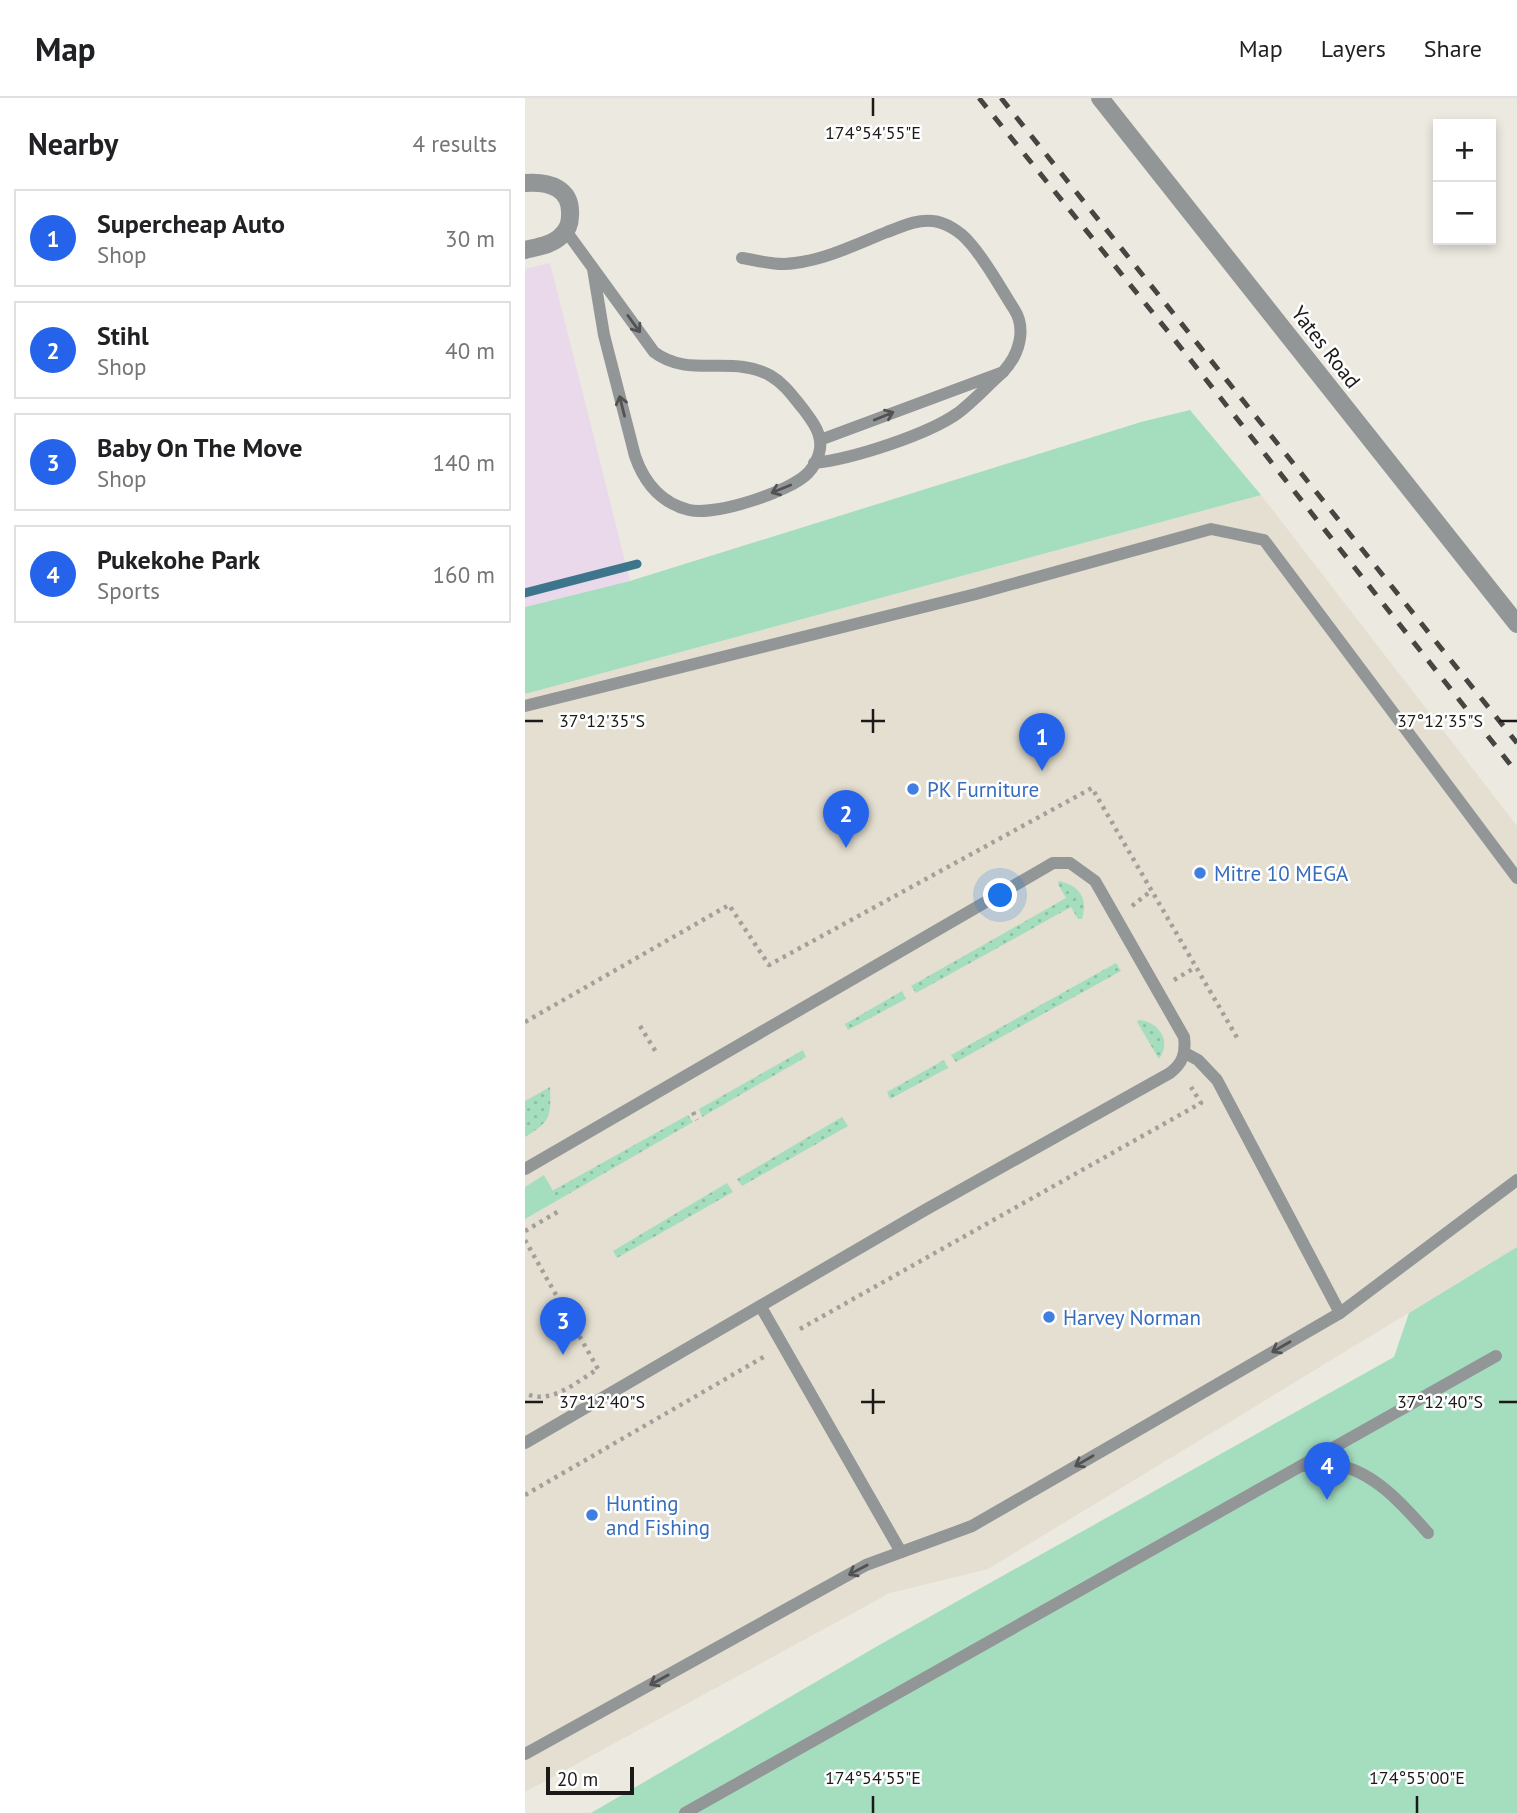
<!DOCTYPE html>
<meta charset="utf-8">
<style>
:root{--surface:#fff;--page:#f6f6f6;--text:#202124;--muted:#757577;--line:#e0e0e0;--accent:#2563eb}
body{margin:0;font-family:"PT Sans",sans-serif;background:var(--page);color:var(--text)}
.controls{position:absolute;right:21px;top:21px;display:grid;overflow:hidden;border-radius:0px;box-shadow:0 4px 10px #0003}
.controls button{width:63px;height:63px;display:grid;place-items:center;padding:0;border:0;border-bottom:2px solid var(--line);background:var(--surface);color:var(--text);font:35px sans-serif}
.scale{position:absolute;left:21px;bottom:18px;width:88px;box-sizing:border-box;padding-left:7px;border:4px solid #1b1a18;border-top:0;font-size:19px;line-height:24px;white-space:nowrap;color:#1b1a18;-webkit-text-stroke:5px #fff;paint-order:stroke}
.you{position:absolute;left:476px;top:798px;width:24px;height:24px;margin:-18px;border:5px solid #fff;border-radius:50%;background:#1a73e8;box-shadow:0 0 0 10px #1a73e833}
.badge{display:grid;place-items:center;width:46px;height:46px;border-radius:50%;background:var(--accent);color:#fff;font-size:23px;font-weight:700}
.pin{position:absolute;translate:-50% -58px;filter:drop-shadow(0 2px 4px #0008)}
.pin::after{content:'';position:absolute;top:37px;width:24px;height:21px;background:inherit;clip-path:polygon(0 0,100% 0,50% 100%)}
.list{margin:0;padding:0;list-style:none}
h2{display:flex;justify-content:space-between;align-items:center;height:91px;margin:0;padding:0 28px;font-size:30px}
h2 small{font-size:23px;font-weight:400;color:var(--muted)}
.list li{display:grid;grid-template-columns:46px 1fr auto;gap:21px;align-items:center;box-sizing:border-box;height:98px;margin:0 14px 14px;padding:0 14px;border:2px solid var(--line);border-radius:0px}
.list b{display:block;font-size:26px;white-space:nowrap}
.list p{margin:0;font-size:23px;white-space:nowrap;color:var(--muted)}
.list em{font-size:23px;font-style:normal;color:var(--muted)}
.map{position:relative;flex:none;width:992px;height:1715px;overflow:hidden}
header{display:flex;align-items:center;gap:42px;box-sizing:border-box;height:98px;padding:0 35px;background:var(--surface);border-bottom:2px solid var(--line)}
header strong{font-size:33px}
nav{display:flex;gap:38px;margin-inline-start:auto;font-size:24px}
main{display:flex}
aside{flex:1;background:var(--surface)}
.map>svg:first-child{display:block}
.built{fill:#e4dfd0}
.industrial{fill:#ead9ea}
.grass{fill:#a5ddbf}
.park{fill:url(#park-dots)}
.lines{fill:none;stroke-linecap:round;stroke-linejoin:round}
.stream{stroke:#3d768c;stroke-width:9}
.path{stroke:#a3a09b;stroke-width:4.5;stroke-dasharray:3.5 5;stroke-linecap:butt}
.service{stroke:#929697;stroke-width:12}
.minor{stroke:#929697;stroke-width:18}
.rail{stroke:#464541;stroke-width:5;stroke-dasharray:12 12;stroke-linecap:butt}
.oneway{stroke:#515251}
.ticks{fill:none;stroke:#1b1a18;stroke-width:2.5}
.shop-dot{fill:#3f7fe0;stroke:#fff;stroke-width:2.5}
.labels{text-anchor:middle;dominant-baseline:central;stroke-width:5;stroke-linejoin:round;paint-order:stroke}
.street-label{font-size:21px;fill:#1b1a18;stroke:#fff}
.shop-label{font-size:21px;fill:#366cbe;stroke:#fff;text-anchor:start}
.ticks-label{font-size:18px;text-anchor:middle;fill:#1b1a18;stroke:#fff;stroke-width:5;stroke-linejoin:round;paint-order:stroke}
</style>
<header>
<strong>Map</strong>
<nav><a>Map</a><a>Layers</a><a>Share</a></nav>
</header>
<main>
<aside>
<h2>Nearby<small>4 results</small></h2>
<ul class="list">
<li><span class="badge">1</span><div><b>Supercheap Auto</b><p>Shop</p></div><em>30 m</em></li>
<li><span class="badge">2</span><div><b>Stihl</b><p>Shop</p></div><em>40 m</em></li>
<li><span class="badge">3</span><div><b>Baby On The Move</b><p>Shop</p></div><em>140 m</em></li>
<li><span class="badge">4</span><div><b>Pukekohe Park</b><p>Sports</p></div><em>160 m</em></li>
</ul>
</aside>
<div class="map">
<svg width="992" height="1715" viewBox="0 0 992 1715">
<defs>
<pattern id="park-dots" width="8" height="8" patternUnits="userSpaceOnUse" patternTransform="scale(1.75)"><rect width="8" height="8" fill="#a5ddbf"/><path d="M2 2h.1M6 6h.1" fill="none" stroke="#8dbda3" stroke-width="1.8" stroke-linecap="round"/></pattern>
</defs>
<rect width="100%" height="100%" fill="#ece9e1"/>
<!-- built -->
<path class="built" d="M736,397L992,728V1149L463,1471L365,1495L0,1694V596Z"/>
<!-- industrial -->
<path class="industrial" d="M25,165L105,483L0,509V171Z"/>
<!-- grass -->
<g class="grass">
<path d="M665,312L736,397L0,596V509L105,483L616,324Z"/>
<path d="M19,1077L33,1102L0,1121V1089Z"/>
<path d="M992,1149V1715H66L356,1546L869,1259L884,1215Z"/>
</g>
<!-- park -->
<g class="park">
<path d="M534,783C555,788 563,800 557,821H553L546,809L391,895L386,888L541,800L533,786Z"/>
<path d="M591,865L596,873L431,964L426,957Z"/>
<path d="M377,893L381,901L323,932L320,926Z"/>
<path d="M614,922C634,924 647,943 634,961L612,924Z"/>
<path d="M278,952L281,959L177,1019L174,1011Z"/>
<path d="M419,962L423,970L365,1001L362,994Z"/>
<path d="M25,989C26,1019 26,1023 0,1039V1003Z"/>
<path d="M163,1017L168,1024L33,1102L27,1093Z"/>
<path d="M317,1019L323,1028L217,1088L212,1081Z"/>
<path d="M202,1085L208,1094L92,1160L88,1153Z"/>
</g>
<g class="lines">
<!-- stream -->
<path class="stream" d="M0,495L112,466"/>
<!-- path -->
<g class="path">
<path d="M607,808L626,793"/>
<path d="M649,882L671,869"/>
<path d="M0,924L204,807L244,867L567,690L714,943"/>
<path d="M115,928L131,954"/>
<path d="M168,1014L172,1022"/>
<path d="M0,1133L34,1113"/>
<path d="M0,1142L73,1271C51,1284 25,1308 0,1295"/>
<path d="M275,1231L676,1005L666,989"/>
<path d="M0,1397L242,1257"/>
</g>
<!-- service -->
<g class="service">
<path d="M41,133L129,254C164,281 209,256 246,278C260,286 269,300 279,312C288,324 297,336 295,351C294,359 289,369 283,375C265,394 190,418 164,412C136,405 119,384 110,358L79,237L68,171"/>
<path d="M217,160C235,163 253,168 270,165C302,161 332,146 362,134C376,129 391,121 408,123C420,124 436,134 444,144C460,161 476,191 489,211C502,231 494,257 478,274"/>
<path d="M289,365C327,361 402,337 433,315C449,303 463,287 478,274L295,342"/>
<path d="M0,608L451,496L686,431L739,442L992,780"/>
<path d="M660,955L673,962L692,982L815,1215"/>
<path d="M0,1071L528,765H545L570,783L659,939C661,955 658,965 645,975L400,1112L0,1345"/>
<path d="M236,1209L376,1454"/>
<path d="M777,1368C788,1368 800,1366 811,1367C849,1373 879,1408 903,1435"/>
<path d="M0,1656L341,1467L447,1428L603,1338L815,1215L992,1082"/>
<path d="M160,1715L971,1258"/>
</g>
<!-- minor -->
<g class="minor">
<path d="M575,0L992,526"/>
<path d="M0,85C24,83 47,90 45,118C45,126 42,133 36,138C27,147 12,149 0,152"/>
</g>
<!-- rail -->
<g class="rail">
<path d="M454,0L645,236L992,675"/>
<path d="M476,0L992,645"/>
</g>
</g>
<!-- one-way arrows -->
<defs><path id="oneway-shaft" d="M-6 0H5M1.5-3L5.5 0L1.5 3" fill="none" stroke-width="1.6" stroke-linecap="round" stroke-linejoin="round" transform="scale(1.75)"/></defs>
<g class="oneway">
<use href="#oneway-shaft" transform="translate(109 226) rotate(54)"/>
<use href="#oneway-shaft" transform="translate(97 308) rotate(-104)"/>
<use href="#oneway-shaft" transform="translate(359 318) rotate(-22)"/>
<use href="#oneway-shaft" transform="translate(256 391) rotate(158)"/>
<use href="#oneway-shaft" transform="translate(756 1249) rotate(150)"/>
<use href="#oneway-shaft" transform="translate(559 1363) rotate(150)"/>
<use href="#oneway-shaft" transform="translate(333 1472) rotate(152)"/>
<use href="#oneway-shaft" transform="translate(134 1582) rotate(151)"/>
</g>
<!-- ticks -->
<path class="ticks" d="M348,0V18M348,611V635M0,623H18M336,623H360M974,623H992M348,1291V1316M0,1304H18M336,1304H360M974,1304H992M348,1698V1715M892,1698V1715"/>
<!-- markers -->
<g class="shop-dot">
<circle cx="388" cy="691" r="7"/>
<circle cx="675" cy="775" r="7"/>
<circle cx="524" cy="1219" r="7"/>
<circle cx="67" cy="1417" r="7"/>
</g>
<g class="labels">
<!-- street labels -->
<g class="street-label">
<text transform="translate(801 249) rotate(52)">Yates Road</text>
</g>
<!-- shop labels -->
<g class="shop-label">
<text x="402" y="691">PK Furniture</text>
<text x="689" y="775">Mitre 10 MEGA</text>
<text x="538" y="1219">Harvey Norman</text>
<text x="81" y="1405">Hunting<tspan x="81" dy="24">and Fishing</tspan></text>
</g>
</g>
<g class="ticks-label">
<text x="348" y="41">174°54'55"E</text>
<text x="77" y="629">37°12'35"S</text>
<text x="915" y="629">37°12'35"S</text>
<text x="77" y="1310">37°12'40"S</text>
<text x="915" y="1310">37°12'40"S</text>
<text x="348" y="1686">174°54'55"E</text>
<text x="892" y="1686">174°55'00"E</text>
</g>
</svg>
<div class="controls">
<button>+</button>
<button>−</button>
</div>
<div class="scale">20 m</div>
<div class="you"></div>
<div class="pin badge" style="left:517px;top:673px">1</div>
<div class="pin badge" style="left:321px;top:750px">2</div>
<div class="pin badge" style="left:38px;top:1257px">3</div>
<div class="pin badge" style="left:802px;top:1402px">4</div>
</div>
</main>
